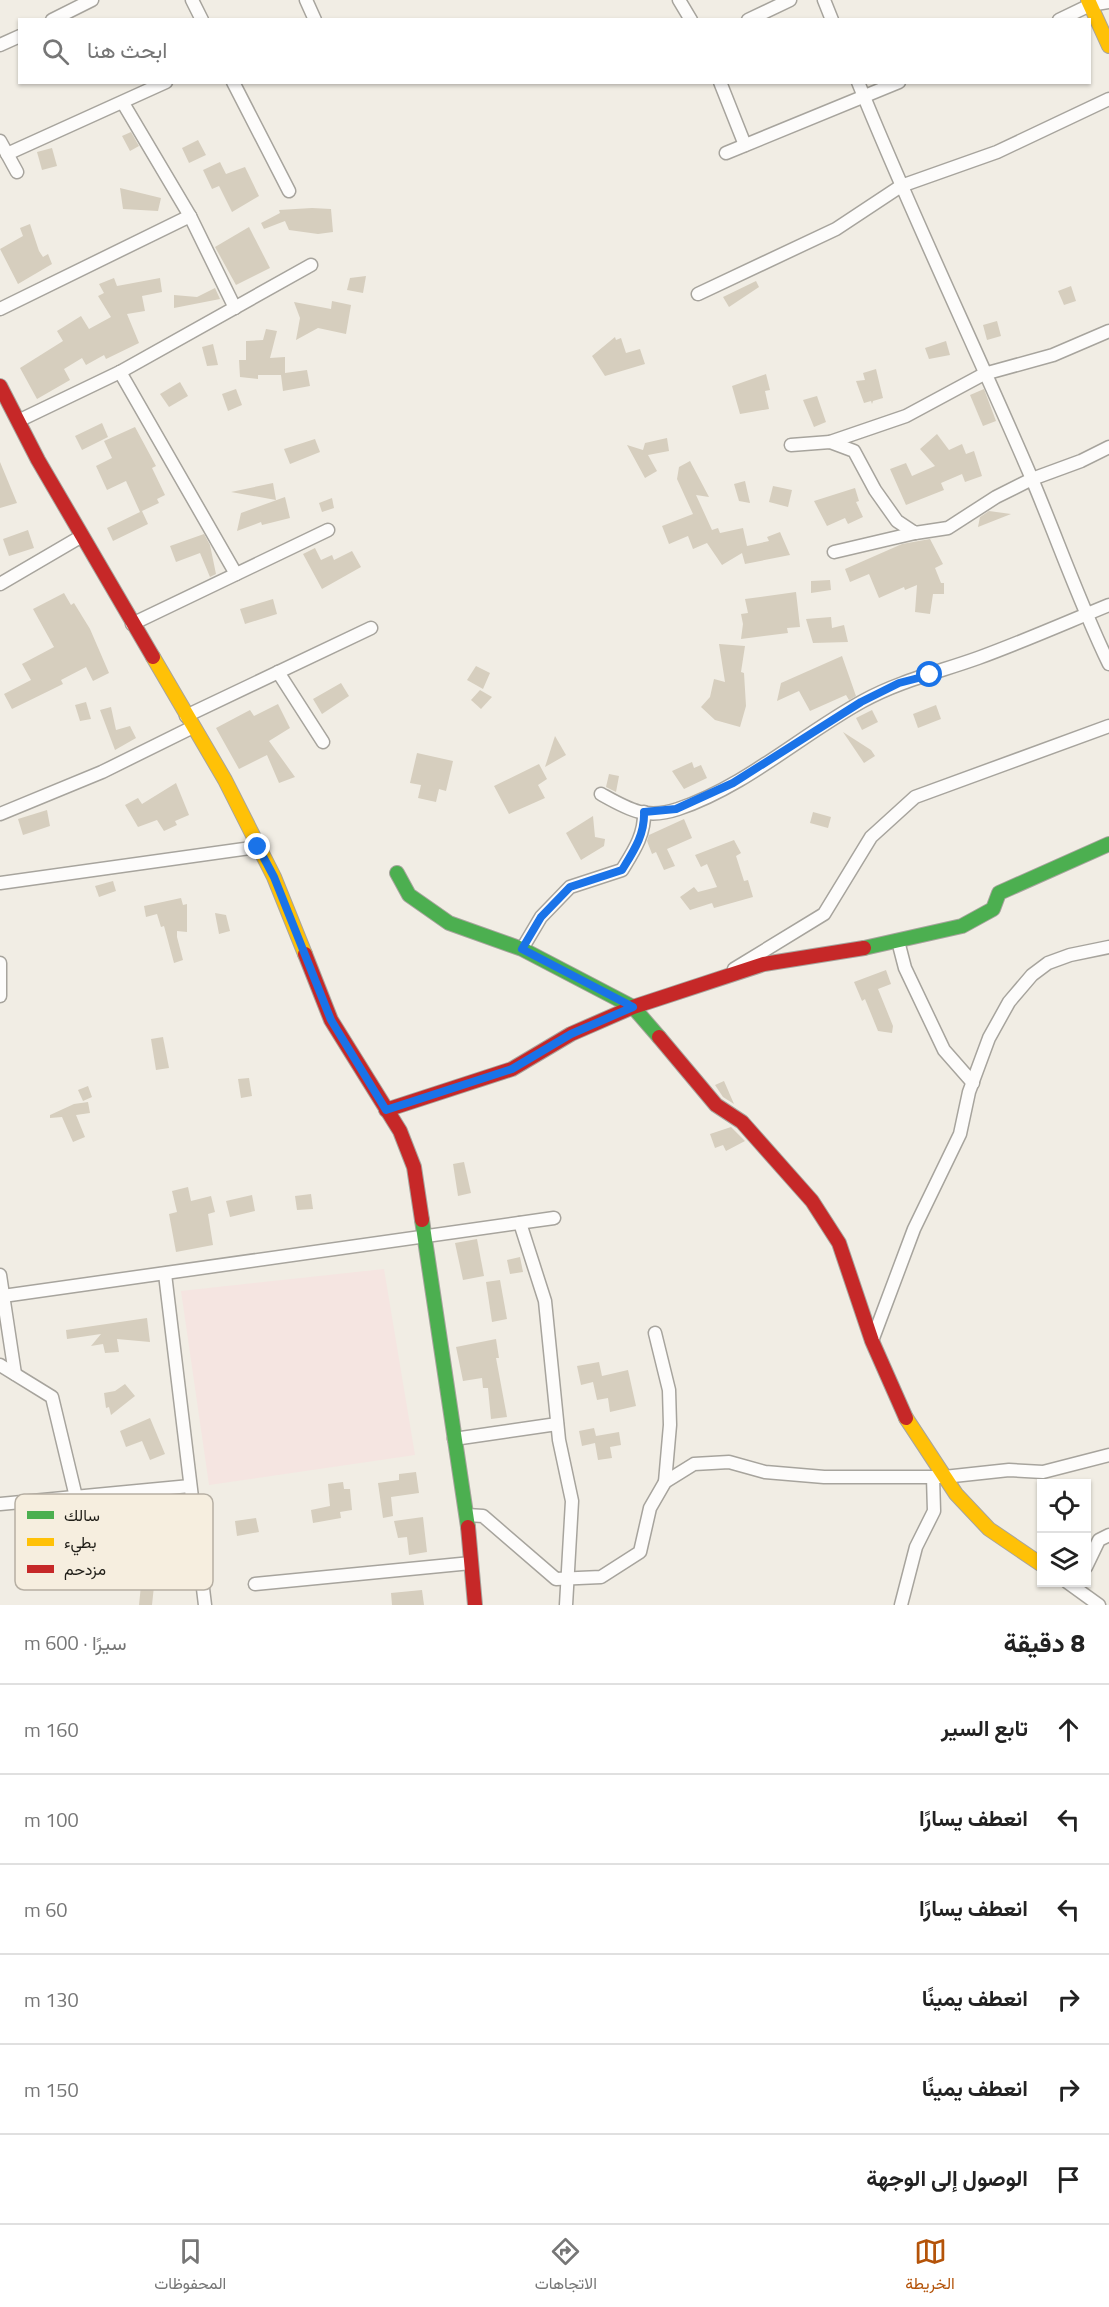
<!DOCTYPE html>
<html lang="ar">
<meta charset="utf-8">
<style>
:root{--surface:#fff;--page:#f6f6f6;--text:#222;--muted:#767676;--line:#e0e0e0;--accent:#b45309}
body{margin:0;font-family:"Titillium Web",Vazirmatn,sans-serif;background:var(--page);color:var(--text);direction:rtl}
.controls{position:absolute;right:18px;bottom:18px;display:grid;overflow:hidden;border-radius:0px;box-shadow:0 2px 4px #0004}
.controls button{width:54px;height:54px;display:grid;place-items:center;padding:0;border:0;border-bottom:2px solid var(--line);background:var(--surface);color:var(--text);font:30px sans-serif}
.stop{position:absolute;width:18px;height:18px;margin:-14px;border:4px solid #1a73e8;border-radius:50%;background:#fff}
.stop.end{background:#1a73e8;border-color:#fff;box-shadow:0 2px 6px #0008}
.list{margin:0;padding:0;list-style:none}
h2{display:flex;justify-content:space-between;align-items:center;height:78px;margin:0;padding:0 24px;font-size:26px}
h2 small{font-size:20px;font-weight:400;color:var(--muted)}
.list li{display:grid;grid-template-columns:39px 1fr auto;gap:18px;align-items:center;box-sizing:border-box;height:90px;padding:0 24px;border-top:2px solid var(--line)}
.list b{display:block;font-size:22px;white-space:nowrap}
.list em{font-size:20px;font-style:normal;color:var(--muted)}
.icon{flex:none;width:33px;height:33px;fill:none;stroke:currentColor;stroke-width:2;stroke-linecap:round;stroke-linejoin:round}
.map{position:relative;flex:none;width:1109px;height:1605px;overflow:hidden;direction:ltr}
.search{position:absolute;background:var(--surface);box-shadow:0 2px 4px #0004;left:18px;right:18px;top:18px;height:66px;display:flex;align-items:center;gap:15px;box-sizing:border-box;padding:0 21px;border-radius:0px;color:var(--muted);font-size:22px}
.sheet{height:618px;background:var(--surface)}
nav{display:flex;justify-content:space-around;align-items:center;box-sizing:border-box;height:84px;border-top:2px solid var(--line);background:var(--surface);font-size:16px;color:var(--muted)}
nav a{display:grid;justify-items:center;gap:3px}
nav .on{color:var(--accent)}
.map>svg:first-child{display:block}
.education{fill:#f5e5e1}
.building{fill:#d6cebe}
.lines{fill:none;stroke-linecap:round;stroke-linejoin:round}
.street-casing{stroke:#a7a49d;stroke-width:15}
.fast-casing{stroke:#a7a49d;stroke-width:16}
.slow-casing{stroke:#a7a49d;stroke-width:16}
.jam-casing{stroke:#a7a49d;stroke-width:16}
.street{stroke:#fdfcfb;stroke-width:12}
.fast{stroke:#4caf50;stroke-width:14}
.slow{stroke:#ffc107;stroke-width:14}
.jam{stroke:#c62828;stroke-width:14}
.route{stroke:#1a73e8;stroke-width:8}
.key{fill:#f6eedf;stroke:#b6afa3;stroke-width:1.5}
.key-label{font-size:16px;fill:#1f1d17}
</style>
<div class="map">
<svg width="1109" height="1605" viewBox="0 0 1109 1605">
<rect width="100%" height="100%" fill="#f1ede4"/>
<!-- education -->
<path class="education" d="M384,1269L415,1455L209,1485L181,1291Z"/>
<!-- building -->
<g class="building">
<path d="M131,132L139,146L130,151L122,136Z"/>
<path d="M198,140L206,155L189,163L182,148Z"/>
<path d="M52,148L57,166L42,170L37,152Z"/>
<path d="M220,162L226,174L245,167L259,196L232,212L219,186L212,189L203,170Z"/>
<path d="M120,188L161,198L158,211L123,209Z"/>
<path d="M312,208L331,209L333,232L318,234L289,230L285,221L264,229L261,223L280,213L279,210Z"/>
<path d="M30,224L39,251L43,257L48,254L52,264L18,284L0,249L23,236L20,228Z"/>
<path d="M249,227L270,268L236,285L215,247Z"/>
<path d="M366,276L363,293L347,290L350,278Z"/>
<path d="M114,278L117,286L160,278L162,292L142,296L145,311L127,314L139,343L106,359L104,355L86,365L82,358L64,369L70,380L37,399L20,368L63,341L57,331L81,316L89,329L111,317L98,296L104,293L99,284Z"/>
<path d="M756,281L759,287L729,307L723,297Z"/>
<path d="M1071,286L1076,301L1064,305L1058,291Z"/>
<path d="M215,288L220,299L174,308V295L197,297Z"/>
<path d="M332,301L351,305L346,334L318,328L296,340L300,318L294,302L331,309Z"/>
<path d="M997,321L1001,336L987,340L983,325Z"/>
<path d="M266,329L277,331L270,358L285,357V373L307,370L310,386L283,391L281,375H258V379L240,377L239,360H246V341L263,340Z"/>
<path d="M615,337L616,340L621,338L626,353L640,349L645,364L605,376L592,356Z"/>
<path d="M946,341L950,355L929,359L925,348Z"/>
<path d="M213,344L218,365L207,366L202,347Z"/>
<path d="M876,369L883,398L873,401L872,404L871,401L864,403L856,381L865,380L863,373Z"/>
<path d="M766,374L770,390L765,391L769,409L740,414L732,386Z"/>
<path d="M180,382L188,396L169,407L160,394Z"/>
<path d="M236,389L242,405L228,411L222,394Z"/>
<path d="M984,389L996,421L983,426L970,395Z"/>
<path d="M817,396L826,422L814,427L803,400Z"/>
<path d="M102,423L108,437L82,450L75,436Z"/>
<path d="M135,427L156,466L152,468L165,495L157,499L159,503L142,511L148,524L113,541L107,528L140,512L126,481L107,490L96,466L112,458L104,441Z"/>
<path d="M937,434L949,450L962,444L966,454L974,451L982,476L965,482L962,474L941,483L944,490L906,505L890,469L906,463L912,476L935,466L920,449Z"/>
<path d="M667,438L669,451L648,455L657,471L645,478L627,445L643,450L645,443Z"/>
<path d="M315,439L320,452L290,464L284,449Z"/>
<path d="M690,461L709,497L696,495L712,530L718,528L720,533L743,528L747,546L769,541L767,537L780,532L790,555L745,564L742,553L722,565L707,543L693,549L688,536L669,544L662,526L693,514L677,479L679,467Z"/>
<path d="M0,462L17,503L0,508Z"/>
<path d="M745,481L750,503L739,501L734,484Z"/>
<path d="M273,483L276,500L231,492Z"/>
<path d="M773,486L792,490L788,507L769,502Z"/>
<path d="M855,488L859,501L856,502L863,517L848,524L845,518L827,526L814,501Z"/>
<path d="M285,497L290,518L262,525L261,522L237,531L241,513Z"/>
<path d="M332,498L334,508L322,512L319,503Z"/>
<path d="M989,511L1011,514L978,527L980,517Z"/>
<path d="M28,530L34,548L9,556L3,539Z"/>
<path d="M204,534L210,545L216,574L210,577L200,553L176,562L170,546Z"/>
<path d="M930,539L943,564L935,568L941,583H944V594H933L930,614L915,612L917,585L905,590L904,587L879,598L869,574L850,582L845,569L902,544Z"/>
<path d="M315,548L321,560L332,555L334,560L352,551L361,567L322,589L303,554Z"/>
<path d="M830,580L831,590L811,593V581Z"/>
<path d="M796,592L800,627L787,628L788,633L741,639L743,624L741,614L748,613L745,599Z"/>
<path d="M64,593L71,605L74,603L90,629L109,673L93,681L86,667L61,680L63,684L12,709L4,694L31,680L22,664L54,647L33,609Z"/>
<path d="M273,599L277,614L245,624L240,609Z"/>
<path d="M831,617L832,628L844,625L848,642L813,643L806,619Z"/>
<path d="M719,644L745,646L741,672L744,673L746,706L740,727L715,720L701,707L710,697L714,679L725,682Z"/>
<path d="M842,656L856,696L849,700L846,695L810,711L799,691L777,701L781,683Z"/>
<path d="M476,666L490,673L483,689L467,680Z"/>
<path d="M341,683L349,696L322,714L313,699Z"/>
<path d="M480,690L492,697L481,709L471,700Z"/>
<path d="M86,702L91,719L80,721L75,705Z"/>
<path d="M278,704L290,728L269,741L295,777L279,783L267,755L239,769L216,728L250,710L254,716Z"/>
<path d="M936,705L941,719L918,728L913,714Z"/>
<path d="M111,707L116,730L130,726L136,738L115,750L100,710Z"/>
<path d="M872,710L878,722L862,730L856,718Z"/>
<path d="M843,732L871,750L875,756L864,763Z"/>
<path d="M555,736L566,755L545,767Z"/>
<path d="M417,753L453,761L446,791L439,789L436,802L418,798L421,785L410,783Z"/>
<path d="M692,762L694,768L701,765L707,778L684,789L672,771Z"/>
<path d="M539,764L547,779L538,785L545,798L509,814L494,786Z"/>
<path d="M609,774L619,776L616,792L606,787Z"/>
<path d="M176,783L189,815L175,821L177,825L164,831L157,820L138,827L125,805L138,798L142,804Z"/>
<path d="M47,810L50,826L23,835L18,819Z"/>
<path d="M813,812L831,817L828,828L810,823Z"/>
<path d="M593,816L595,837L605,839L604,846L581,860L566,833Z"/>
<path d="M684,819L692,838L667,849L675,866L664,870L656,852L652,854L647,841L649,835Z"/>
<path d="M734,840L741,853L736,856L744,881L748,880L753,897L714,908L712,903L690,910L680,897L694,887L698,892L717,887L707,864L701,867L695,855Z"/>
<path d="M113,881L116,891L99,897L95,886Z"/>
<path d="M181,898L183,905L187,904V932L177,931V937L183,960L174,963L164,926L161,927L157,914L146,917L144,906Z"/>
<path d="M215,913L226,915L230,931L219,934Z"/>
<path d="M886,970L891,984L878,989L893,1026L892,1033L878,1031L865,999L862,1001L854,982Z"/>
<path d="M163,1037L169,1068L156,1070L151,1039Z"/>
<path d="M249,1078L252,1096L241,1098L238,1079Z"/>
<path d="M724,1081L734,1104L723,1097L715,1085Z"/>
<path d="M88,1086L92,1097L83,1101L78,1090Z"/>
<path d="M88,1102L90,1113L76,1115L85,1137L73,1142L62,1117L50,1118V1115L74,1104Z"/>
<path d="M731,1127L745,1141L726,1151L723,1145L715,1148L710,1134Z"/>
<path d="M464,1162L471,1193L458,1196L453,1164Z"/>
<path d="M188,1187L191,1201L211,1196L215,1212L208,1214L213,1245L176,1252L169,1214L177,1212L172,1191Z"/>
<path d="M311,1194L313,1209L297,1210L295,1196Z"/>
<path d="M252,1195L255,1211L230,1217L226,1201Z"/>
<path d="M477,1239L484,1276L463,1280L455,1243Z"/>
<path d="M520,1257L523,1272L510,1274L507,1260Z"/>
<path d="M500,1280L507,1319L492,1322L486,1282Z"/>
<path d="M147,1318L150,1342L117,1339L119,1352L105,1353L103,1344L91,1346L101,1334L67,1339L66,1330Z"/>
<path d="M496,1339L499,1358H496L507,1417L491,1419L488,1388H483L482,1378L463,1381L456,1347Z"/>
<path d="M599,1362L602,1376L628,1370L636,1406L610,1412L608,1398L597,1400L593,1382L581,1385L577,1366Z"/>
<path d="M125,1384L135,1396L111,1415L109,1407L106,1408L104,1393L115,1391Z"/>
<path d="M150,1418L165,1454L150,1460L142,1441L126,1447L120,1431Z"/>
<path d="M594,1428L596,1436L619,1432L621,1445L610,1447L612,1458L598,1460L595,1443L582,1446L579,1431Z"/>
<path d="M416,1472L419,1493L391,1497L393,1516L383,1518L378,1483L399,1480V1474Z"/>
<path d="M343,1482L344,1489H350L352,1510L340,1512L341,1518L313,1523L311,1510L330,1506L328,1484Z"/>
<path d="M423,1517L427,1552L409,1555L407,1537L398,1538L394,1521Z"/>
<path d="M256,1518L259,1532L237,1536L235,1521Z"/>
<path d="M156,1555L157,1586H154L152,1605H139L144,1556Z"/>
<path d="M422,1590L424,1605H392L391,1593Z"/>
</g>
<g class="lines">
<!-- street casing -->
<g class="street-casing">
<g id="street">
<path d="M192,0L202,20"/>
<path d="M306,0L315,20"/>
<path d="M679,0L691,20"/>
<path d="M824,0L832,20"/>
<path d="M52,20L92,0"/>
<path d="M748,20L790,0"/>
<path d="M1059,20L1090,5L1109,2"/>
<path d="M0,45L20,36"/>
<path d="M233,82L289,191"/>
<path d="M720,82L745,145"/>
<path d="M858,82C912,216 975,346 1032,479C1058,541 1080,604 1109,664"/>
<path d="M123,103L190,216L235,308"/>
<path d="M0,141L17,172"/>
<path d="M726,153L899,82"/>
<path d="M7,154L166,82"/>
<path d="M698,294L836,229L901,186L997,152L1109,99"/>
<path d="M0,309L190,216"/>
<path d="M120,372L236,574"/>
<path d="M18,421L120,372L311,265"/>
<path d="M830,442L906,416L984,374L1053,355L1109,331"/>
<path d="M791,445L830,442L854,451L875,490L897,521L915,533L948,528L996,497L1032,479L1081,461L1109,447"/>
<path d="M834,552L915,533"/>
<path d="M0,584L82,536"/>
<path d="M132,624L328,530"/>
<path d="M278,672L323,742"/>
<path d="M186,716L371,628"/>
<path d="M601,794C628,809 645,820 678,809C746,786 801,735 863,701C899,681 939,672 978,658C1022,642 1065,623 1109,605"/>
<path d="M0,814L102,772L193,727"/>
<path d="M0,883L258,847"/>
<path d="M898,941L905,968L944,1050L973,1083"/>
<path d="M522,949L541,917L570,887L622,870C633,852 645,835 644,812"/>
<path d="M0,963V996"/>
<path d="M734,969L824,914L871,837L915,797L1109,726"/>
<path d="M520,1223L545,1301L559,1440L572,1501L566,1605"/>
<path d="M165,1274L205,1605"/>
<path d="M0,1275L15,1374"/>
<path d="M3,1296L554,1218"/>
<path d="M655,1333L669,1390L670,1425L665,1482"/>
<path d="M872,1341L914,1229L960,1134L969,1092L989,1038L1009,1002L1032,975L1048,963L1070,955L1109,947"/>
<path d="M0,1365L52,1397L76,1497"/>
<path d="M454,1439L557,1424"/>
<path d="M0,1504L190,1486"/>
<path d="M467,1515L483,1516L556,1579L601,1577L640,1552L650,1508L665,1482L694,1464L729,1462L765,1472L824,1477H944L1009,1470L1043,1472L1109,1455"/>
<path d="M1086,1567L1099,1540L1109,1535"/>
<path d="M1067,1582L1099,1605"/>
<path d="M255,1584L471,1563"/>
<path d="M901,1605L916,1547L934,1511L933,1477"/>
</g>
</g>
<!-- fast casing -->
<g class="fast-casing">
<g id="fast">
<path d="M397,873L409,895L449,923L522,949L633,1007L659,1037"/>
<path d="M864,948L962,926L993,909L999,893L1109,844"/>
<path d="M422,1220L468,1527"/>
</g>
</g>
<!-- slow casing -->
<g class="slow-casing">
<g id="slow">
<path d="M1088,0L1109,46"/>
<path d="M153,657L225,780L274,877L305,954"/>
<path d="M906,1418L956,1494L989,1529L1042,1565"/>
</g>
</g>
<!-- jam casing -->
<g class="jam-casing">
<g id="jam">
<path d="M0,386L38,460L153,657"/>
<path d="M305,954L331,1020L400,1131L414,1167L422,1220"/>
<path d="M659,1037L716,1105L742,1122L812,1201L839,1243L872,1341L906,1418"/>
<path d="M386,1110L512,1069L571,1034L633,1007L764,964L864,948"/>
<path d="M468,1527L475,1605"/>
</g>
</g>
<!-- street -->
<use href="#street" class="street"/>
<!-- fast -->
<use href="#fast" class="fast"/>
<!-- slow -->
<use href="#slow" class="slow"/>
<!-- jam -->
<use href="#jam" class="jam"/>
</g>
<g class="lines">
<!-- route -->
<path class="route" d="M258,847L274,877L331,1020L386,1110L512,1069L571,1034L633,1007L522,949L541,917L570,887L622,870C633,852 645,835 644,812L676,809L733,783L861,702L899,683L930,675"/>
</g>
<!-- legend -->
<rect x="15" y="1494" width="198" height="96" rx="9" class="key"/>
<rect x="27" y="1511" width="27" height="8" fill="#4caf50"/>
<rect x="27" y="1538" width="27" height="8" fill="#ffc107"/>
<rect x="27" y="1565" width="27" height="8" fill="#c62828"/>
<g class="key-label">
<text x="64" y="1521">سالك</text>
<text x="64" y="1548">بطيء</text>
<text x="64" y="1575">مزدحم</text>
</g>
</svg>
<div class="controls">
<button><svg class="icon" aria-label="locate" viewBox="0 0 24 24"><circle cx="12" cy="12" r="6"/><path d="M12 2v4M12 18v4M2 12h4M18 12h4"/></svg></button>
<button><svg class="icon" aria-label="layers" viewBox="0 0 24 24"><path d="M12 4l9 5-9 5-9-5zM3 14l9 5 9-5"/></svg></button>
</div>
<div class="stop" style="left:930px;top:675px"></div>
<div class="stop end" style="left:258px;top:847px"></div>
<div class="search"><svg class="icon" aria-label="search" viewBox="0 0 24 24"><circle cx="10" cy="10" r="6"/><path d="M15 15l6 6"/></svg>ابحث هنا</div>
</div>
<section class="sheet">
<h2>8 دقيقة<small>سيرًا · 600 m</small></h2>
<ul class="list">
<li><svg class="icon" aria-label="ahead" viewBox="0 0 24 24"><path d="M12 20V5M6 11l6-6 6 6"/></svg><div><b>تابع السير</b></div><em>160 m</em></li>
<li><svg class="icon" aria-label="left" viewBox="0 0 24 24"><path d="M17 20v-9H6M10 6l-5 5 5 5"/></svg><div><b>انعطف يسارًا</b></div><em>100 m</em></li>
<li><svg class="icon" aria-label="left" viewBox="0 0 24 24"><path d="M17 20v-9H6M10 6l-5 5 5 5"/></svg><div><b>انعطف يسارًا</b></div><em>60 m</em></li>
<li><svg class="icon" aria-label="right" viewBox="0 0 24 24"><path d="M7 20v-9h11M14 6l5 5-5 5"/></svg><div><b>انعطف يمينًا</b></div><em>130 m</em></li>
<li><svg class="icon" aria-label="right" viewBox="0 0 24 24"><path d="M7 20v-9h11M14 6l5 5-5 5"/></svg><div><b>انعطف يمينًا</b></div><em>150 m</em></li>
<li><svg class="icon" aria-label="arrive" viewBox="0 0 24 24"><path d="M6 21V4h12l-3 4 3 4H6"/></svg><div><b>الوصول إلى الوجهة</b></div></li>
</ul>
</section>
<nav>
<a class="on"><svg class="icon" aria-label="map" viewBox="0 0 24 24"><path d="M3 6l6-2 6 2 6-2v14l-6 2-6-2-6 2zM9 4v14M15 6v14"/></svg>الخريطة</a>
<a><svg class="icon" aria-label="directions" viewBox="0 0 24 24"><path d="M12 3l9 9-9 9-9-9zM9 14v-3h6M13 9l2 2-2 2"/></svg>الاتجاهات</a>
<a><svg class="icon" aria-label="saved" viewBox="0 0 24 24"><path d="M7 4h10v16l-5-4-5 4z"/></svg>المحفوظات</a>
</nav>
